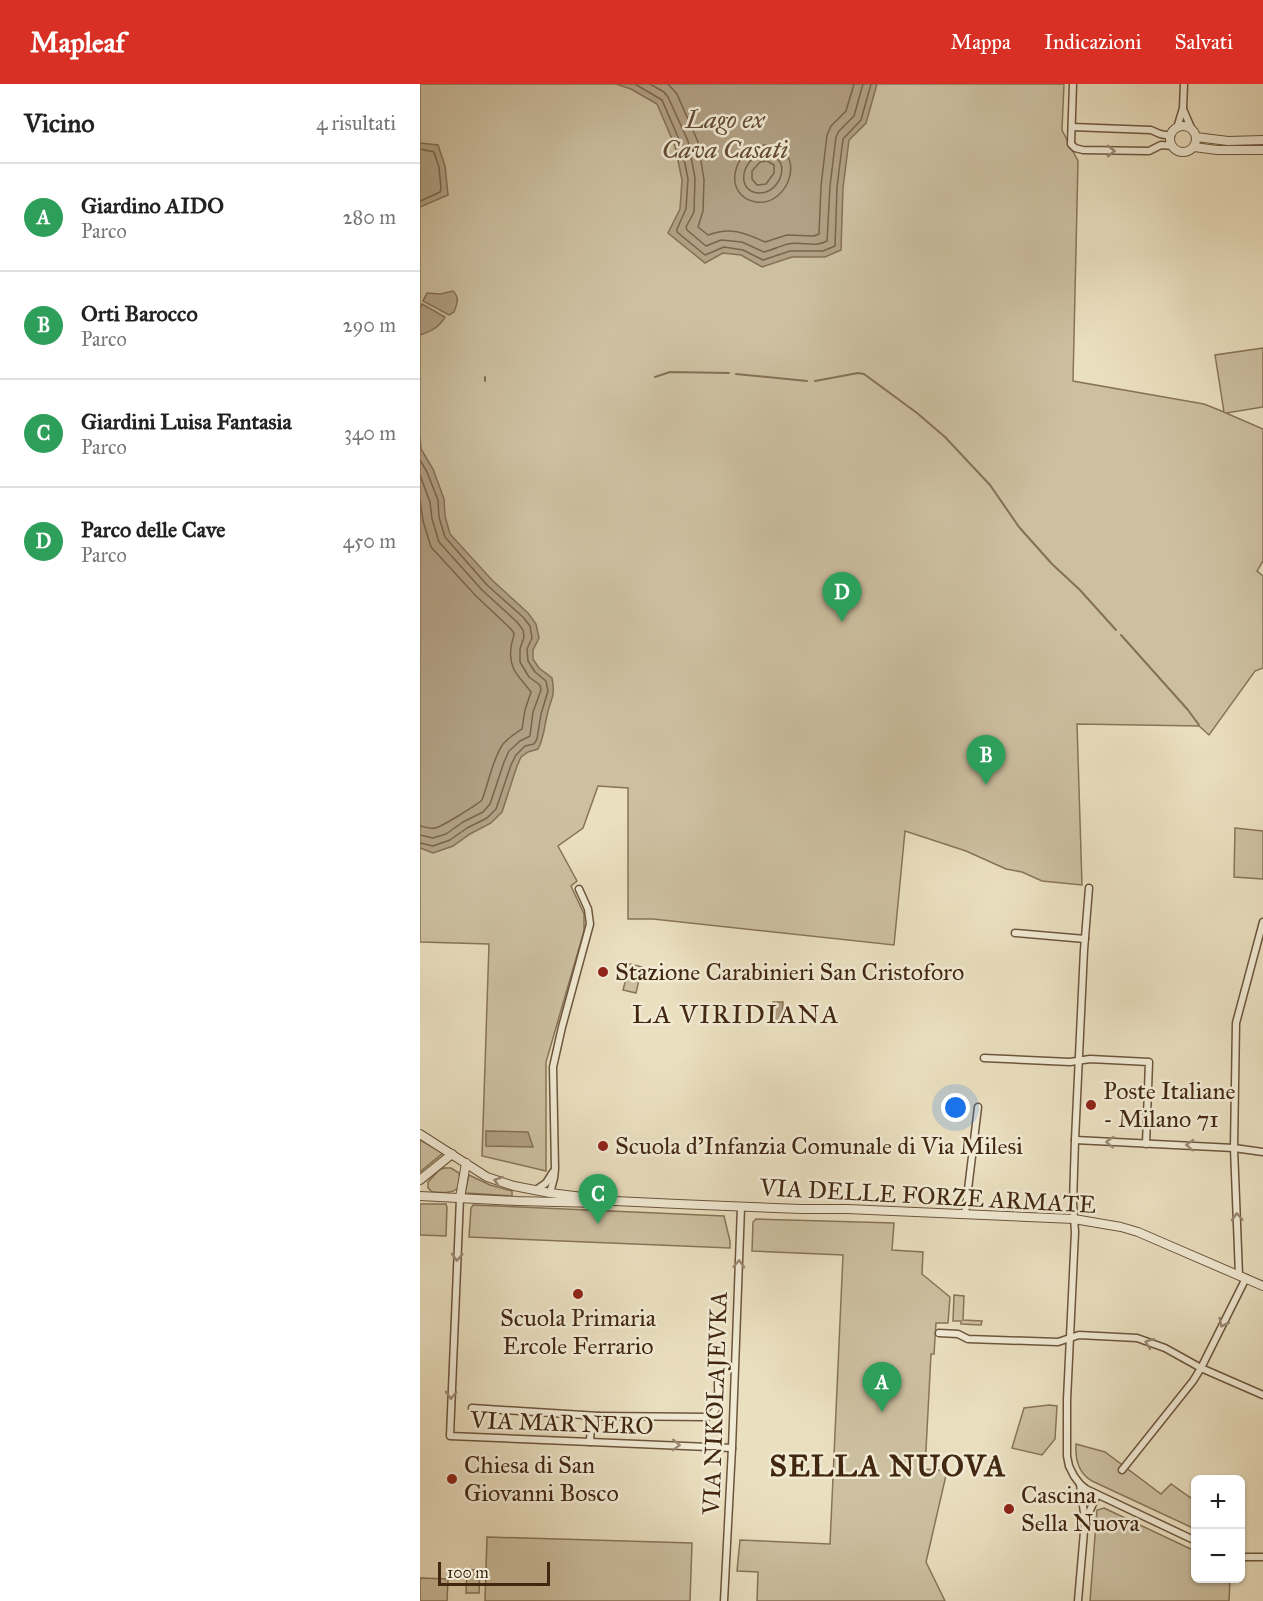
<!DOCTYPE html>
<html lang="it">
<meta charset="utf-8">
<style>
:root{--surface:#fff;--page:#f2f2f2;--text:#222;--muted:#767676;--line:#e0e0e0;--accent:#d93025}
body{margin:0;font-family:"IM FELL Great Primer",serif;background:var(--page);color:var(--text)}
.controls{position:absolute;right:18px;bottom:18px;display:grid;overflow:hidden;border-radius:9px;box-shadow:0 2px 4px #0004}
.controls button{width:54px;height:54px;display:grid;place-items:center;padding:0;border:0;border-bottom:2px solid var(--line);background:var(--surface);color:var(--text);font:30px sans-serif}
.scale{position:absolute;left:18px;bottom:15px;width:112px;box-sizing:border-box;padding-left:6px;border:3px solid #422710;border-top:0;font-size:16px;line-height:21px;white-space:nowrap;color:#422710;-webkit-text-stroke:4px #f1ead5;paint-order:stroke}
.you{position:absolute;left:536px;top:1024px;width:21px;height:21px;margin:-15px;border:4px solid #fff;border-radius:50%;background:#1a73e8;box-shadow:0 0 0 9px #1a73e833}
.badge{display:grid;place-items:center;width:39px;height:39px;border-radius:50%;background:var(--accent);color:#fff;font-size:20px;font-weight:700}
.pin{position:absolute;translate:-50% -50px;filter:drop-shadow(0 2px 3px #0008)}
.pin::after{content:'';position:absolute;top:32px;width:21px;height:18px;background:inherit;clip-path:polygon(0 0,100% 0,50% 100%)}
.list{margin:0;padding:0;list-style:none}
h2{display:flex;justify-content:space-between;align-items:center;height:78px;margin:0;padding:0 24px;font-size:26px}
h2 small{font-size:20px;font-weight:400;color:var(--muted)}
.list li{display:grid;grid-template-columns:39px 1fr auto;gap:18px;align-items:center;box-sizing:border-box;height:108px;padding:0 24px;border-top:2px solid var(--line)}
.list b{display:block;font-size:22px;white-space:nowrap}
.list p{margin:0;font-size:20px;white-space:nowrap;color:var(--muted)}
.list em{font-size:20px;font-style:normal;color:var(--muted)}
.map{position:relative;flex:none;width:843px;height:1517px;overflow:hidden}
header{display:flex;align-items:center;gap:36px;box-sizing:border-box;height:84px;padding:0 30px;background:var(--accent);color:#fff}
header strong{font-size:28px}
nav{display:flex;gap:33px;margin-inline-start:auto;font-size:21px}
main{display:flex}
aside{flex:1;background:var(--surface)}
.map>svg:first-child{display:block}
.green{fill:#cdc0a1;stroke:#887458;stroke-width:1.5}
.water{fill:#b1a084;stroke:#857056;stroke-width:1.5}
.lines{fill:none;stroke-linecap:round;stroke-linejoin:round}
.shore{stroke:#7a644a;stroke-width:1.5}
.stream{stroke:#857056;stroke-width:2}
.minor-casing{stroke:#6c553c;stroke-width:9}
.tertiary-casing{stroke:#6c553c;stroke-width:10}
.minor{stroke:#f1ead5;stroke-width:6}
.tertiary{stroke:#f1ead5;stroke-width:8}
.oneway{stroke:#9a8872}
.poi-dot{fill:#8f2418;stroke:#f1ead5;stroke-width:2}
.labels{text-anchor:middle;dominant-baseline:central;stroke-width:5;stroke-linejoin:round;paint-order:stroke}
.poi-label{font-size:24px;fill:#422710;stroke:#f1ead5;text-anchor:start}
.street-label{font-size:24px;fill:#422710;stroke:#f1ead5}
.water-label{font-size:26px;font-style:italic;fill:#634b33;stroke:#f1ead5}
.neighbourhood-label{font-size:26px;letter-spacing:1.5px;fill:#422710;stroke:#f1ead5}
.district-label{font-size:30px;font-weight:bold;letter-spacing:1.5px;fill:#422710;stroke:#f1ead5}
</style>
<header>
<strong>Mapleaf</strong>
<nav><a>Mappa</a><a>Indicazioni</a><a>Salvati</a></nav>
</header>
<main>
<aside>
<h2>Vicino<small>4 risultati</small></h2>
<ul class="list">
<li><span class="badge" style="background:#2e9e5b">A</span><div><b>Giardino AIDO</b><p>Parco</p></div><em>280 m</em></li>
<li><span class="badge" style="background:#2e9e5b">B</span><div><b>Orti Barocco</b><p>Parco</p></div><em>290 m</em></li>
<li><span class="badge" style="background:#2e9e5b">C</span><div><b>Giardini Luisa Fantasia</b><p>Parco</p></div><em>340 m</em></li>
<li><span class="badge" style="background:#2e9e5b">D</span><div><b>Parco delle Cave</b><p>Parco</p></div><em>450 m</em></li>
</ul>
</aside>
<div class="map">
<svg width="843" height="1517" viewBox="0 0 843 1517">
<rect width="100%" height="100%" fill="#eadfbf"/>
<filter id="stains"><feTurbulence type="fractalNoise" baseFrequency=".00333" numOctaves="4"/><feColorMatrix values="0 0 0 0 .2 0 0 0 0 .09 0 0 0 0 .02 0 0 0 .5 -.17"/></filter>
<radialGradient id="worn" r=".72"><stop offset=".6" stop-color="#630" stop-opacity="0"/><stop offset="1" stop-color="#630" stop-opacity=".3"/></radialGradient>
<!-- green -->
<g class="green">
<path d="M0,0H644L642,46L658,77L653,297L784,320L804,328L795,271L843,264V323L806,329L843,345V477L837,487L843,492V584L835,587L789,651L779,642L657,640L662,801L622,797L602,788L586,785L546,767L485,747L474,861L233,835H208V704L178,702L163,744L138,762L157,797L151,802L164,830V847L126,978V1087L62,1072L69,860L0,858Z"/>
<path d="M815,744L843,747V795L814,793Z"/>
<path d="M210,880L222,883L216,909L203,906Z"/>
<path d="M0,1056L23,1069L0,1088Z"/>
<path d="M24,1084H31L39,1089C44,1111 27,1109 12,1108L8,1104V1098L19,1086Z"/>
<path d="M49,1091L70,1101L92,1107V1112L45,1109Z"/>
<path d="M0,1120H26L27,1123L26,1152L0,1151Z"/>
<path d="M53,1121L304,1132L310,1157V1164L49,1153L51,1124Z"/>
<path d="M336,1135L474,1139L472,1166L503,1168L502,1190L530,1213L528,1239H516L514,1270H511L505,1385L527,1387L506,1478L525,1517H337L338,1488L317,1487L320,1456L410,1460L423,1171L332,1167L333,1138Z"/>
<path d="M534,1211L544,1212L543,1236L562,1237L561,1241L541,1240V1237H533Z"/>
<path d="M629,1321L637,1322L635,1355L622,1371L592,1364L604,1324Z"/>
<path d="M656,1360L685,1368L741,1410L751,1400L775,1417V1445L672,1397C658,1389 655,1375 656,1360Z"/>
<path d="M684,1424L775,1467L776,1494L810,1495L809,1517H670L677,1426Z"/>
<path d="M67,1453L272,1459L270,1517H65Z"/>
<path d="M47,1486H60L59,1509H46Z"/>
<path d="M0,1494L28,1495L27,1517H0Z"/>
</g>
<!-- water -->
<g class="water">
<path d="M196,0H457L446,39L429,56L423,104L421,166L405,173H372L342,183L321,171L303,169L285,179L248,149L260,125L262,96L255,62L237,20L211,5Z"/>
<path d="M0,59L18,61L25,82L28,111L0,123Z"/>
<path d="M33,207C40,214 37,220 34,228L29,231L3,217L7,209L20,210Z"/>
<path d="M2,220L25,233C20,243 10,248 0,251V225Z"/>
<path d="M0,352L1,365L13,385L24,415L25,432L30,450L72,496L108,529L116,540L119,554L113,566V575L119,584L132,594C136,615 130,614 127,632C124,644 124,654 118,665L108,668L101,673L97,682L82,728L71,739L50,750L33,762L13,769L0,764Z"/>
<path d="M353,918H363L362,940L352,939Z"/>
<path d="M66,1047L108,1048L113,1063L66,1062Z"/>
</g>
<g class="lines">
<!-- shore -->
<g class="shore">
<path d="M215,0L242,16L261,60L268,95L266,125L257,145V148L285,171L304,163L323,166L343,176L370,167H403L415,162L417,103L423,55L441,36L451,0"/>
<path d="M230,0L244,8L248,13L268,57L275,94L274,128L266,143L267,146L286,162L301,156L322,158L344,168C352,166 360,162 368,160C381,157 395,164 407,157L410,102L416,53L419,47L434,32L443,0"/>
<path d="M248,0L257,10L278,58L284,96L283,127L278,143L288,151C311,143 323,148 345,158L367,151L394,152L399,150L401,102L407,51L411,42L426,27L434,0"/>
<path d="M345,61C389,63 370,123 336,118C301,112 313,63 345,61Z"/>
<path d="M0,65L14,68L19,83L21,105L20,108L0,117"/>
<path d="M343,70C374,70 362,109 340,109C315,109 321,74 343,70Z"/>
<path d="M347,77L354,81V89L346,100L337,101L332,95V87L340,78Z"/>
<path d="M0,376L7,388L18,416L19,433L25,453L67,501L103,533L110,542L112,554L107,565L108,577L115,588L126,597L128,607L121,630L117,655L114,660L105,662L96,671L91,681L76,725L67,734L47,744L30,756L13,762L0,759"/>
<path d="M0,391L10,418L12,435L19,458L62,506L97,538L103,546L104,553L100,565V578L109,593L120,601L121,606L113,628L110,652L100,657L89,667L84,678L70,720L63,728L43,738L26,750L13,754L0,751"/>
<path d="M0,416L3,437L11,463L56,512L90,544L94,549C94,554 91,559 91,564C88,586 100,593 111,608L105,626L102,645C96,649 88,654 83,660C72,676 69,698 62,716C58,720 20,744 15,744C10,745 5,743 0,742"/>
</g>
<!-- stream -->
<g class="stream">
<path d="M316,290L387,297"/>
<path d="M235,293L250,288L309,289"/>
<path d="M65,297V293"/>
<path d="M395,297L438,289L444,290L497,329L525,353L570,401L599,443L632,480L660,506L696,546"/>
<path d="M701,551L768,626L779,641"/>
</g>
<!-- minor casing -->
<g class="minor-casing">
<g id="minor">
<path d="M653,0L651,60L655,64L663,66L729,67L741,61L752,62"/>
<path d="M763,25L772,46"/>
<path d="M652,43L731,46L740,50L751,52"/>
<path d="M757,44L763,24L764,0"/>
<path d="M669,804L664,866L655,1056L653,1119L655,1148L647,1316V1372L649,1382L654,1392L660,1400L666,1405L776,1457"/>
<path d="M595,849L665,855"/>
<path d="M564,974L650,978L670,975L729,978L726,1060"/>
<path d="M655,1056L814,1064L843,1068"/>
<path d="M116,1106L126,1099L133,1088"/>
<path d="M130,1109L134,1094L135,1085L133,983L142,943L170,840L168,825L159,805"/>
<path d="M40,1114L30,1352L312,1364"/>
<path d="M545,1130L558,1023"/>
<path d="M819,1191L814,1064L816,939L843,838"/>
<path d="M519,1249L538,1250L548,1255L638,1258L659,1251L717,1254L745,1264L781,1284L843,1311"/>
<path d="M52,1324L179,1332"/>
<path d="M170,1358C170,1347 172,1340 179,1332L287,1333C301,1327 298,1313 298,1299"/>
<path d="M702,1386L773,1297L781,1284L826,1194"/>
<path d="M666,1435L677,1411"/>
<path d="M820,1473H843"/>
<path d="M304,1517L312,1364L321,1123"/>
<path d="M658,1517L665,1436L660,1400"/>
</g>
</g>
<!-- tertiary casing -->
<g class="tertiary-casing">
<g id="tertiary">
<circle cx="763" cy="55" r="13"/>
<path d="M776,53L808,57L843,56"/>
<path d="M774,63L797,66H843"/>
<path d="M0,1050L67,1093L94,1102L130,1109L195,1117L258,1120L381,1125H427L654,1135L701,1143L718,1148L843,1202"/>
<path d="M0,1096L32,1070"/>
<path d="M0,1112L97,1117L178,1119"/>
<path d="M40,1114L46,1079"/>
</g>
</g>
<!-- minor -->
<use href="#minor" class="minor"/>
<!-- tertiary -->
<use href="#tertiary" class="tertiary"/>
</g>
<!-- one-way arrows -->
<defs><path id="oneway-chevron" d="M-2-3.5L2.5 0L-2 3.5" fill="none" stroke-width="1.6" stroke-linecap="round" stroke-linejoin="round" transform="scale(1.5)"/></defs>
<g class="oneway">
<use href="#oneway-chevron" transform="translate(691 67)"/>
<use href="#oneway-chevron" transform="translate(690 1058) rotate(-177)"/>
<use href="#oneway-chevron" transform="translate(770 1061) rotate(-177)"/>
<use href="#oneway-chevron" transform="translate(78 1097) rotate(-161)"/>
<use href="#oneway-chevron" transform="translate(817 1133) rotate(-93)"/>
<use href="#oneway-chevron" transform="translate(37 1173) rotate(93)"/>
<use href="#oneway-chevron" transform="translate(319 1180) rotate(-88)"/>
<use href="#oneway-chevron" transform="translate(803 1239) rotate(116)"/>
<use href="#oneway-chevron" transform="translate(729 1259) rotate(-160)"/>
<use href="#oneway-chevron" transform="translate(31 1311) rotate(92)"/>
<use href="#oneway-chevron" transform="translate(256 1361) rotate(2)"/>
</g>
<!-- markers -->
<g class="poi-dot">
<circle cx="183" cy="888" r="6"/>
<circle cx="671" cy="1021" r="6"/>
<circle cx="183" cy="1062" r="6"/>
<circle cx="158" cy="1210" r="6"/>
<circle cx="32" cy="1395" r="6"/>
<circle cx="589" cy="1425" r="6"/>
</g>
<g class="labels">
<!-- poi labels -->
<g class="poi-label">
<text x="195" y="888">Stazione Carabinieri San Cristoforo</text>
<text x="683" y="1007">Poste Italiane<tspan x="683" dy="28">- Milano 71</tspan></text>
<text x="195" y="1062">Scuola d'Infanzia Comunale di Via Milesi</text>
<text x="158" y="1234" text-anchor="middle">Scuola Primaria<tspan x="158" dy="28">Ercole Ferrario</tspan></text>
<text x="44" y="1381">Chiesa di San<tspan x="44" dy="28">Giovanni Bosco</tspan></text>
<text x="601" y="1411">Cascina<tspan x="601" dy="28">Sella Nuova</tspan></text>
</g>
<!-- street labels -->
<g class="street-label">
<text transform="translate(508 1112) rotate(3)">VIA DELLE FORZE ARMATE</text>
<text transform="translate(295 1319) rotate(-88)">VIA NIKOLAJEVKA</text>
<text transform="translate(142 1339) rotate(2)">VIA MAR NERO</text>
</g>
<!-- water labels -->
<g class="water-label">
<text x="305" y="35">Lago ex<tspan x="305" dy="30">Cava Casati</tspan></text>
</g>
<!-- neighbourhood labels -->
<g class="neighbourhood-label">
<text x="316" y="930">LA VIRIDIANA</text>
</g>
<!-- district labels -->
<g class="district-label">
<text x="468" y="1382">SELLA NUOVA</text>
</g>
</g>
<rect width="100%" height="100%" filter="url(#stains)"/>
<rect width="100%" height="100%" fill="url(#worn)"/>
</svg>
<div class="controls">
<button>+</button>
<button>−</button>
</div>
<div class="scale">100 m</div>
<div class="you"></div>
<div class="pin badge" style="left:462px;top:1328px;background:#2e9e5b">A</div>
<div class="pin badge" style="left:566px;top:701px;background:#2e9e5b">B</div>
<div class="pin badge" style="left:178px;top:1140px;background:#2e9e5b">C</div>
<div class="pin badge" style="left:422px;top:538px;background:#2e9e5b">D</div>
</div>
</main>
